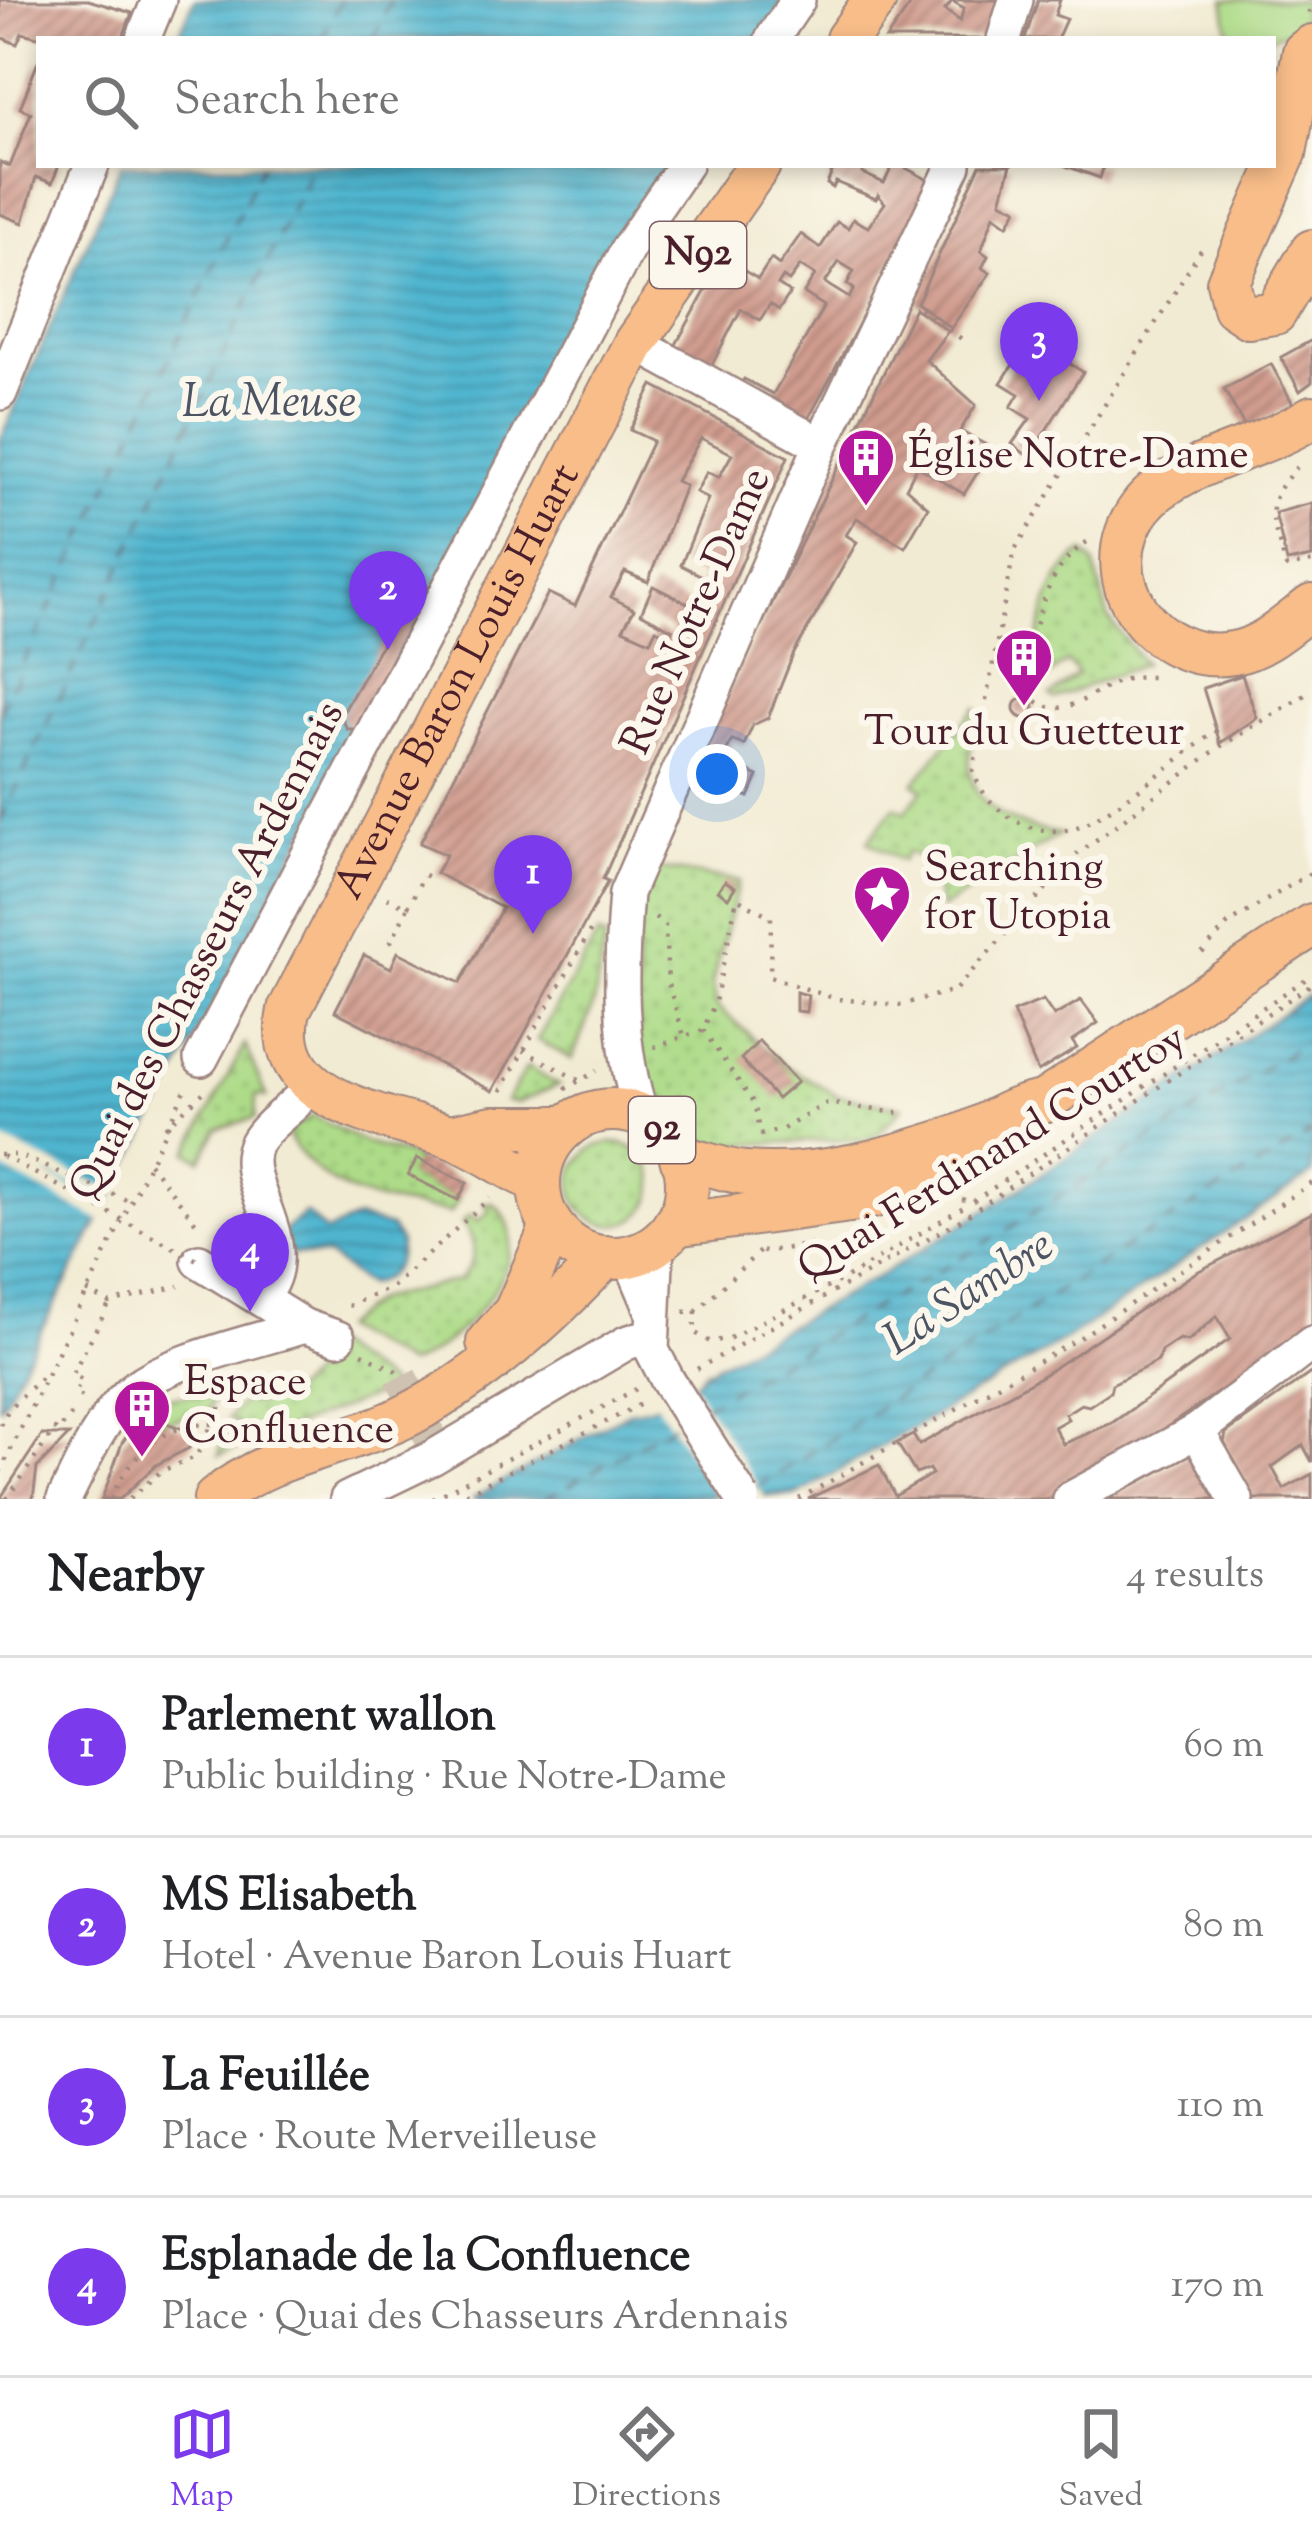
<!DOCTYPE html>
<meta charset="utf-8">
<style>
:root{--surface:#fff;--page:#f6f6f6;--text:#202124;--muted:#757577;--line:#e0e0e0;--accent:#7c3aed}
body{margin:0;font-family:"Sorts Mill Goudy",serif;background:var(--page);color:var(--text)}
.you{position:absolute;left:717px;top:774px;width:42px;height:42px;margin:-30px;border:9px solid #fff;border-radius:50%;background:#1a73e8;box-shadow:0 0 0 18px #1a73e833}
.badge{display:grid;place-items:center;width:78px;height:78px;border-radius:50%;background:var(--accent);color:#fff;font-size:39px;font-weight:700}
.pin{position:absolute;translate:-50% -99px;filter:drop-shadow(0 3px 6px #0008)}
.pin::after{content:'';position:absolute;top:63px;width:42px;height:36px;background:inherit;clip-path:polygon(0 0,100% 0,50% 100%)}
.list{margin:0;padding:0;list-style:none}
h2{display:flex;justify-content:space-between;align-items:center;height:156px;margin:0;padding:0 48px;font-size:51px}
h2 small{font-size:39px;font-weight:400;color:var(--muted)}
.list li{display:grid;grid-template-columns:78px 1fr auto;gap:36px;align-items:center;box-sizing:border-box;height:180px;padding:0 48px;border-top:3px solid var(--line)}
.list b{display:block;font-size:45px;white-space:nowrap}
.list p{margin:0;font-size:39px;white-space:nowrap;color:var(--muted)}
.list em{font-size:39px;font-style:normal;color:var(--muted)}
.icon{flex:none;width:66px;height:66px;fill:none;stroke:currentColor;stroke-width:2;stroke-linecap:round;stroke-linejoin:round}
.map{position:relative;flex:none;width:1312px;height:1499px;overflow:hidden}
.search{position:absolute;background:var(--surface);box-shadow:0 6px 18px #0003;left:36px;right:36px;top:36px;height:132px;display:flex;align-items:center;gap:30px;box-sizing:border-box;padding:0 42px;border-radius:0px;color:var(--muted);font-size:45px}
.sheet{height:876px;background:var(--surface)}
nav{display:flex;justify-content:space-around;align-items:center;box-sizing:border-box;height:168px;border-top:3px solid var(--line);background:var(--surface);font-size:33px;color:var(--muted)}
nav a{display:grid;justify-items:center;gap:6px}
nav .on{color:var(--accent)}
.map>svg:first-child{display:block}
.grass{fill:url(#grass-dots);stroke:#7c7d5a;stroke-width:3}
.garden{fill:#addb88;stroke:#7c7d5a;stroke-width:3}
.water{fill:url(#water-rules);stroke:#4d6a7d;stroke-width:3}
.pier{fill:#f2ebd3}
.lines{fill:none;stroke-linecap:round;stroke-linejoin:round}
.ferry{stroke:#4c5464;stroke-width:3;stroke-dasharray:15 12;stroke-linecap:butt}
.building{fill:url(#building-hatch);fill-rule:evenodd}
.minor-tunnel{stroke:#d0c2b1;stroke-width:33;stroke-dasharray:33 16;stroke-linecap:butt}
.minor-casing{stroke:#9e857f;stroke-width:38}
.major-casing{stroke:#9e857f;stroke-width:46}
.path{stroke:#9e857f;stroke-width:4.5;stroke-dasharray:3 9;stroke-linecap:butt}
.minor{stroke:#fff;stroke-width:33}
.major{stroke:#f8bd89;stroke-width:42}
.minor-bridge-casing{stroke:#9e857f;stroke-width:38;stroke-linecap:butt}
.path-bridge{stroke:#9e857f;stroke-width:4.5;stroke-dasharray:3 9;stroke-linecap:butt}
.minor-bridge{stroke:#fff;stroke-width:33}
.labels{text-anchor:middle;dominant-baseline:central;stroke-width:12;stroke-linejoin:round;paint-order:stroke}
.shield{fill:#fbf7ec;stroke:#7f6065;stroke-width:3}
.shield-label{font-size:39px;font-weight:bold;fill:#4a1f2b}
.poi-label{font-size:42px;fill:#4a1f2b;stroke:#fbf7ec;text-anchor:start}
.street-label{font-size:42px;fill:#4a1f2b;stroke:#fbf7ec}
.water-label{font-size:45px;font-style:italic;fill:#4c5464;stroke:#fbf7ec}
</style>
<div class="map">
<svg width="1312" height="1499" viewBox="0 0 1312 1499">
<defs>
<pattern id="grass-dots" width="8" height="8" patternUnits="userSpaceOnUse" patternTransform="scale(3)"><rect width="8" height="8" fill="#addb88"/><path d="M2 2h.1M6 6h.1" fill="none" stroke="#96bc76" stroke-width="1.8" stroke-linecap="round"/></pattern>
<pattern id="water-rules" width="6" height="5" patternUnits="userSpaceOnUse" patternTransform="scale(3)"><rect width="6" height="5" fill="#50b5cf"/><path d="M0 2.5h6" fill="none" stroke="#4493a8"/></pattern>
<pattern id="building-hatch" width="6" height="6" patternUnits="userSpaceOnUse" patternTransform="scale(3)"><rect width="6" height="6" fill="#d09c8f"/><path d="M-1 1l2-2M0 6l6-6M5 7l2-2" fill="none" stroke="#ab7f75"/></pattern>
</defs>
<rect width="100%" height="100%" fill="#fbf7ec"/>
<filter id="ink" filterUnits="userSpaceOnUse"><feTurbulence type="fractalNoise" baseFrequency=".00833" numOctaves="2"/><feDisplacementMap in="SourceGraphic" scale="24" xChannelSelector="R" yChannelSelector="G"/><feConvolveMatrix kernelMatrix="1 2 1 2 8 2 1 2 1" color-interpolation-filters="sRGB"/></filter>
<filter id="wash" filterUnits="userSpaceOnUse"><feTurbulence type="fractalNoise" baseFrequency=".004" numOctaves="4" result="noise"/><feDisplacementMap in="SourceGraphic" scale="48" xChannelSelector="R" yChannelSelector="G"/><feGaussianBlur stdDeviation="2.7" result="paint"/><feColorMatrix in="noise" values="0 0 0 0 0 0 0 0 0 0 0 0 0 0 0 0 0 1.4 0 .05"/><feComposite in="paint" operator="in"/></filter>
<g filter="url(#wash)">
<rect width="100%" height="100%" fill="#f2ebd3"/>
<!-- grass -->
<g class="grass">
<path d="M1084,552L1094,563L1108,617L1144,664L1054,699L1050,696L1078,674L1067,662L1040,682L1033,675C1037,636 1047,573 1084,552Z"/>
<path d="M976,707C980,720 973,737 970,753C963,809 1017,827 1060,834L941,909L932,878L919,868L923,859L907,852L902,861L868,841L895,807L905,812L923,789L914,783Z"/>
<path d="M655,868L739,881L712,983L718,1008L786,1066L837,1095L903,1107L873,1139L716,1145L700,1139L647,1081L639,1053L636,908Z"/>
<path d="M598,935L605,938L594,1003L572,1059L537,1040Z"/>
<path d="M245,1044L266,1097L256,1096L255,1118L217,1129L201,1160L188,1152Z"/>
<path d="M527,1067L558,1085L517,1103L506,1101Z"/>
<path d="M313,1116L366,1143L417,1158L409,1175L458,1200L450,1213C374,1198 330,1203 285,1132Z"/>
<circle cx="613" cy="1184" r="41"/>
<path d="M493,1203C550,1252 455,1350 407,1365L340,1328L376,1300L459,1280C478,1260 478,1243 462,1222L471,1215L477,1222L490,1211L485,1204Z"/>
<path d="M331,1345L395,1388L219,1455L222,1436L232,1438L237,1423L228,1419L242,1402C288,1407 310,1381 331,1345Z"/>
<path d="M197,1395L214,1399L208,1411L164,1422L142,1414L170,1397Z"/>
</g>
<!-- garden -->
<path class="garden" d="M1224,0H1303V24L1267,39H1230Z"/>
<!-- water -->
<g class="water">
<path d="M194,0H789L763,39H177Z"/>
<path d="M121,165H677L532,405L0,1408V441Z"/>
<path d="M1312,993V1174L1070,1337L797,1495L472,1499L631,1411C658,1407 687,1394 704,1372L886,1272L1013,1193Z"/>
<path d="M306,1213L326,1232L358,1218L390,1227L400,1243C399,1267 390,1280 366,1285L328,1256L286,1254L275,1238Z"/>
</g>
<!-- pier -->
<g class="pier">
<path d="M0,1138L115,1192L111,1200L40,1171L113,1209L105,1223L0,1168Z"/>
<path d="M691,1380L766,1499H719L654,1400Z"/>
</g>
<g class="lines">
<!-- ferry -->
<g class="ferry">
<path d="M322,39L341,0"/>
<path d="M373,39L391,0"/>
<path d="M0,712L262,165"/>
<path d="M0,822L313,165"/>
<path d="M703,1407L973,1251L1312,1038"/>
<path d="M756,1488L1135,1241L1312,1133"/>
<path d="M545,1499L674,1424"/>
</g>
</g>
<g id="blocks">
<!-- building -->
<g class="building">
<path d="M0,0H88L132,13L122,39H46L22,33L17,44L0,37Z"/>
<path d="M914,0H999L986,39H886ZM952,1L964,8L960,21L945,10Z"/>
<path d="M1038,0H1060L1055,15L1066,19L1057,39H1025Z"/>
<path d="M39,59V165H59L52,183L36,177L23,223L0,214V162L10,166L31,113L20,108Z"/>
<path d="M835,165H865L862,173L884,183L893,165H900L934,183L803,429L735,394L744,379L773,394L824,306L804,293L815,275L800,266L789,281L783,277L778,285L790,293L779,310L770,304L760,320L741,309L705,378L668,359L717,270L727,277L738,267L758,279L771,259L779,265L801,234L820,248L837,222L848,228L853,219L868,227L885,203L878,195L876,199L836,182L833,188L827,184ZM839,262L854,271L847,284L854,289L849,298L825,283Z"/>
<path d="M980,165H1011L1001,201L1017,209L1008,225L994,215L981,251L988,256L982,268L990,273L951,328L917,303Z"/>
<path d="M1063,165H1104L1100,178Z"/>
<path d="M915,308L948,331L926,360L976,405L960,431L988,446L978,459L984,462L964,494L917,466L906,488L928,507L905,547L857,518L846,535L857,542L793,655L768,718L753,725L744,745L732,740L722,759L758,776L749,797L690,773Z"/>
<path d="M1312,340V382L1300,391L1281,357Z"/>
<path d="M1033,341L1083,372L1029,457L1012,444L1030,419L1011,407L1019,394L1001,383L1027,343Z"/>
<path d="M1271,364L1293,404L1246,429L1224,389Z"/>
<path d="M653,385L788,457L603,879L608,881L493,1091L335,1011L364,955L391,968L398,952L460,983L502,908L436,873L446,855L420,843L548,593L575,606L653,441L630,430ZM701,438L732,454L719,477L707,472L696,492L708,499L681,565L704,577L691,605L653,586L641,613L673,630L670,636L656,629L650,641L623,629L634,609L611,597L625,572L648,582L685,486L676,481Z"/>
<path d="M1312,503V557L1287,562L1275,513Z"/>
<path d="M416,583L427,585L429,596L356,729H347L341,716Z"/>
<path d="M1242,675L1257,718L1220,743L1203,688Z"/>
<circle cx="1024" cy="708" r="10"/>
<path d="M725,881L735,887L728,898L718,890Z"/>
<path d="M796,992L808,995L806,1012L796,1011Z"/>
<path d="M1043,1000L1054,1016L1081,1000L1098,1023L1072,1041L1077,1048L1038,1072L1013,1012Z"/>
<path d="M759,1041L797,1082L777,1099L741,1059Z"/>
<path d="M417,1158L467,1183L458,1200L408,1175Z"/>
<path d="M1312,1213V1328L1097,1475L1048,1499H808L879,1465L895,1496L932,1474L929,1469L916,1474L897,1443L913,1435L919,1445L1045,1374L1195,1273ZM1217,1316L1230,1339L1112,1423L1063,1444L1054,1427L1068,1419L1065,1414L1081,1404L1089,1406L1110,1392L1112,1384L1158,1361L1161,1351L1179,1339L1188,1341Z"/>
<path d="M1312,1372V1462L1303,1445L1272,1467L1284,1489L1312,1474V1499H1254L1224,1443L1226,1433Z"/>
<path d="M142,1414L197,1434L189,1448L156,1465L120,1499H102L122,1443Z"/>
<path d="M42,1435H69L37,1468L33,1499H0Z"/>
<path d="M1191,1454L1200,1456L1222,1499H1108Z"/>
</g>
</g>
</g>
<g filter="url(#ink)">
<use href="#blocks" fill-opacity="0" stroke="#9e857f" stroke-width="3"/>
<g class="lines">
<!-- minor-tunnel -->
<path class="minor-tunnel" d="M401,1376L433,1443"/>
<!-- minor casing -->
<g class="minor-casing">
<g id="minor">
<path d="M143,39L159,0"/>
<path d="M772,39L798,0"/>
<path d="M1004,39L1016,0"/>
<path d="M635,343L821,445"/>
<path d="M0,393L92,165"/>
<path d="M201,1059L628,248L685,165"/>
<path d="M642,1117C617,1045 620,967 626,893L821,445L954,165"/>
<path d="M657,1243L652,1350L668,1381"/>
<path d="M629,1256L652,1310"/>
<path d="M199,1261L304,1326L338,1338"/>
<path d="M262,1296C305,1245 235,1183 256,1143C264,1128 284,1114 296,1102"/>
<path d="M1197,1431L1236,1499"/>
<path d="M64,1499C82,1464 99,1422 128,1394C161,1361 258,1341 304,1326"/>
<path d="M347,1499L432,1458L626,1343L652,1335"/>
<path d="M1070,1499L1197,1431L1312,1343"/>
</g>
</g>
<!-- major casing -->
<g class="major-casing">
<g id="major">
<path d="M847,39L875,0"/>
<path d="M1312,46L1304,52L1285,153L1228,282L1234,307L1249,317L1275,313L1312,251"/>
<path d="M1312,417C1263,450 1175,462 1141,507C1089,575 1153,667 1233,653C1263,648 1288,624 1312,606"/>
<circle cx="613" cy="1184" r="74"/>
<path d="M450,1136L493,1127H566"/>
<path d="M681,1158C703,1161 724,1171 745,1173C817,1179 889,1159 956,1137C986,1127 1011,1106 1043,1102L1312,925"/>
<path id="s1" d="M539,1182C507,1169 479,1146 446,1135C382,1114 270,1102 289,1010L635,343L759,165"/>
<path d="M674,1225L865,1199L914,1184L983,1149"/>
<path d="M488,1342L515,1312L552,1227"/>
<path d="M215,1499C272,1451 346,1447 410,1414C483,1376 549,1317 605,1257"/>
</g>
</g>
<!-- path -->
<g class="path">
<path d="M1309,13L1310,0"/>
<path d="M1201,250L1014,551L973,770C984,811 1035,842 1077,827C1115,813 1180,756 1216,731L1221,746"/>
<path d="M920,308L963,340"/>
<path d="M1297,467C1260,507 1273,518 1286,567L1312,562"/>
<path d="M1087,542C1040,571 1030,642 1028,693C1059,730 1092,688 1127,679C1136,677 1148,677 1158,677"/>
<path d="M387,898L408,907L391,942L400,947"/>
<path d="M408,907L424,875L433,879"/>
<path d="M655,917L665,926L668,983L684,1036"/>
<path d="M1202,953L1228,924L1312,872"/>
<path d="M703,1030L755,1105L759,1133"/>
<path d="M654,1047L703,1030L715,1002L737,898L771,917L770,977L837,999L900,1005L955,990L1076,855L1221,746L1312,691"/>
<path d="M523,1050L580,1081"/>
<path d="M565,1089L597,1071"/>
<path d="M501,1091L592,928"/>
<path d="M165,1127L205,1091"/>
<path d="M760,1135L783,1129L827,1103L904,1114"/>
<path d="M0,1155H18L129,1201"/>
<path d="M149,1163L200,1228"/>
<path d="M962,1199L972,1202L1312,975"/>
<path d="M762,1252L815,1244"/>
<path d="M87,1291L110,1303L179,1286"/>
<path d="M348,1306L392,1287L490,1198"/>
<path d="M696,1311L694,1332L710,1342L730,1338L853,1274L970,1203"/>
<path d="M684,1312L696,1311L761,1250"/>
<path d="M362,1353L404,1375"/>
<path d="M697,1369L959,1221L1312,984"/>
<path d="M82,1397L75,1393L82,1380L72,1374L109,1305"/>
<path d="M0,1425L10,1407L42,1377"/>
<path d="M0,1472L188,1084"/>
<path d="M7,1499L55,1429L58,1432L72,1414"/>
<path d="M111,1499C129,1454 165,1422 214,1424"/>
<path d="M130,1499L161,1471L196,1457L224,1400L225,1382"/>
<path d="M433,1499L638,1388"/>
<path d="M455,1499L643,1403"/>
<path d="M799,1499L1078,1339L1312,1183"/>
</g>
<!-- minor -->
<use href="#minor" class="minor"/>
<!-- major -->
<use href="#major" class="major"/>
<!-- minor-bridge casing -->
<g class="minor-bridge-casing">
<path id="minor-bridge" d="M668,1381L743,1499"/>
</g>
<!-- path-bridge -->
<path class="path-bridge" d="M3,1156L199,1261"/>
<!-- minor-bridge -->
<use href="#minor-bridge" class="minor-bridge"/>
</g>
</g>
<!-- icons -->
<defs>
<g id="building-pin" transform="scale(3)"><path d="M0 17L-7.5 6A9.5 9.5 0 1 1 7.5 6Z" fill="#b5179e" stroke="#fbf7ec"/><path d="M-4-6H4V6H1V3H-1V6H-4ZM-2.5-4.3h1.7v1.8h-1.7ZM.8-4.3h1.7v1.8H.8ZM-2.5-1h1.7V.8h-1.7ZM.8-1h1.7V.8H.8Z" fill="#fff"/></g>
<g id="sight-pin" transform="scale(3)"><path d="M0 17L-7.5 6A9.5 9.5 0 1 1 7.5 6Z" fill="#b5179e" stroke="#fbf7ec"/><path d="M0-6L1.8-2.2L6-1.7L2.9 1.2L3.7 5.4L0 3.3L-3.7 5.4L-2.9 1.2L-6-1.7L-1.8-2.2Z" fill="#fff"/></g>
</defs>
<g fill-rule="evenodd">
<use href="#building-pin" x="866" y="457"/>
<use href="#building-pin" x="1024" y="657"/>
<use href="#sight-pin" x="882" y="894"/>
<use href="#building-pin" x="142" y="1408"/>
</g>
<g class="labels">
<!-- shield labels -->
<g class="shield">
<rect x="650" y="222" width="96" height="66" rx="9"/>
<rect x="629" y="1097" width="66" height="66" rx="9"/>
</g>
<g class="shield-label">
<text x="698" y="255">N92</text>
<text x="662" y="1130">92</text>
</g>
<!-- poi labels -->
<g class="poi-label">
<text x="908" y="457">Église Notre-Dame</text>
<text x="1024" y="734" text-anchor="middle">Tour du Guetteur</text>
<text x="924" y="870">Searching<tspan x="924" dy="48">for Utopia</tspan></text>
<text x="184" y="1384">Espace<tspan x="184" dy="48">Confluence</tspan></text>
</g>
<!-- street labels -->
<g class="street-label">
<text transform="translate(698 612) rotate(-66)">Rue Notre-Dame</text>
<text stroke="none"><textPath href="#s1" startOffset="699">Avenue Baron Louis Huart</textPath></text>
<text transform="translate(209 952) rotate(-63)">Quai des Chasseurs Ardennais</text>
<text transform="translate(993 1155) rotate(-32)">Quai Ferdinand Courtoy</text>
</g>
<!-- water labels -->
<g class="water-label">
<text x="269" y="404">La Meuse</text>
<text transform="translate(970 1295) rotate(-33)">La Sambre</text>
</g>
</g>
</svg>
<div class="you"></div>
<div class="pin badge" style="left:533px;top:934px">1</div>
<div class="pin badge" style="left:388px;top:650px">2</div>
<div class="pin badge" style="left:1039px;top:401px">3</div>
<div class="pin badge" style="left:250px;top:1312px">4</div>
<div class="search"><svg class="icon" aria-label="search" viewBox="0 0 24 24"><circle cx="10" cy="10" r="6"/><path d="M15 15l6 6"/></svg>Search here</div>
</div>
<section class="sheet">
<h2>Nearby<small>4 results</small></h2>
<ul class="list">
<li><span class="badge">1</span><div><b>Parlement wallon</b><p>Public building · Rue Notre-Dame</p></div><em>60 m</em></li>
<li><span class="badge">2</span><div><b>MS Elisabeth</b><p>Hotel · Avenue Baron Louis Huart</p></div><em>80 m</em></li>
<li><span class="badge">3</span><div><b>La Feuillée</b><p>Place · Route Merveilleuse</p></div><em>110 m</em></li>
<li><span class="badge">4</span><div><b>Esplanade de la Confluence</b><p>Place · Quai des Chasseurs Ardennais</p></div><em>170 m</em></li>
</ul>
</section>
<nav>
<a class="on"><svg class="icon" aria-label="map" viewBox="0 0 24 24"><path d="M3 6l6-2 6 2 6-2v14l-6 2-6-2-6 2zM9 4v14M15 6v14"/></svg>Map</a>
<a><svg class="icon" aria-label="directions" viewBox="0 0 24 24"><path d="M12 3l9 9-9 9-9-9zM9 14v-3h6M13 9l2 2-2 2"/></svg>Directions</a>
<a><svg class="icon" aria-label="saved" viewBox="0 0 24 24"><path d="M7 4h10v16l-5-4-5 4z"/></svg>Saved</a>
</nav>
